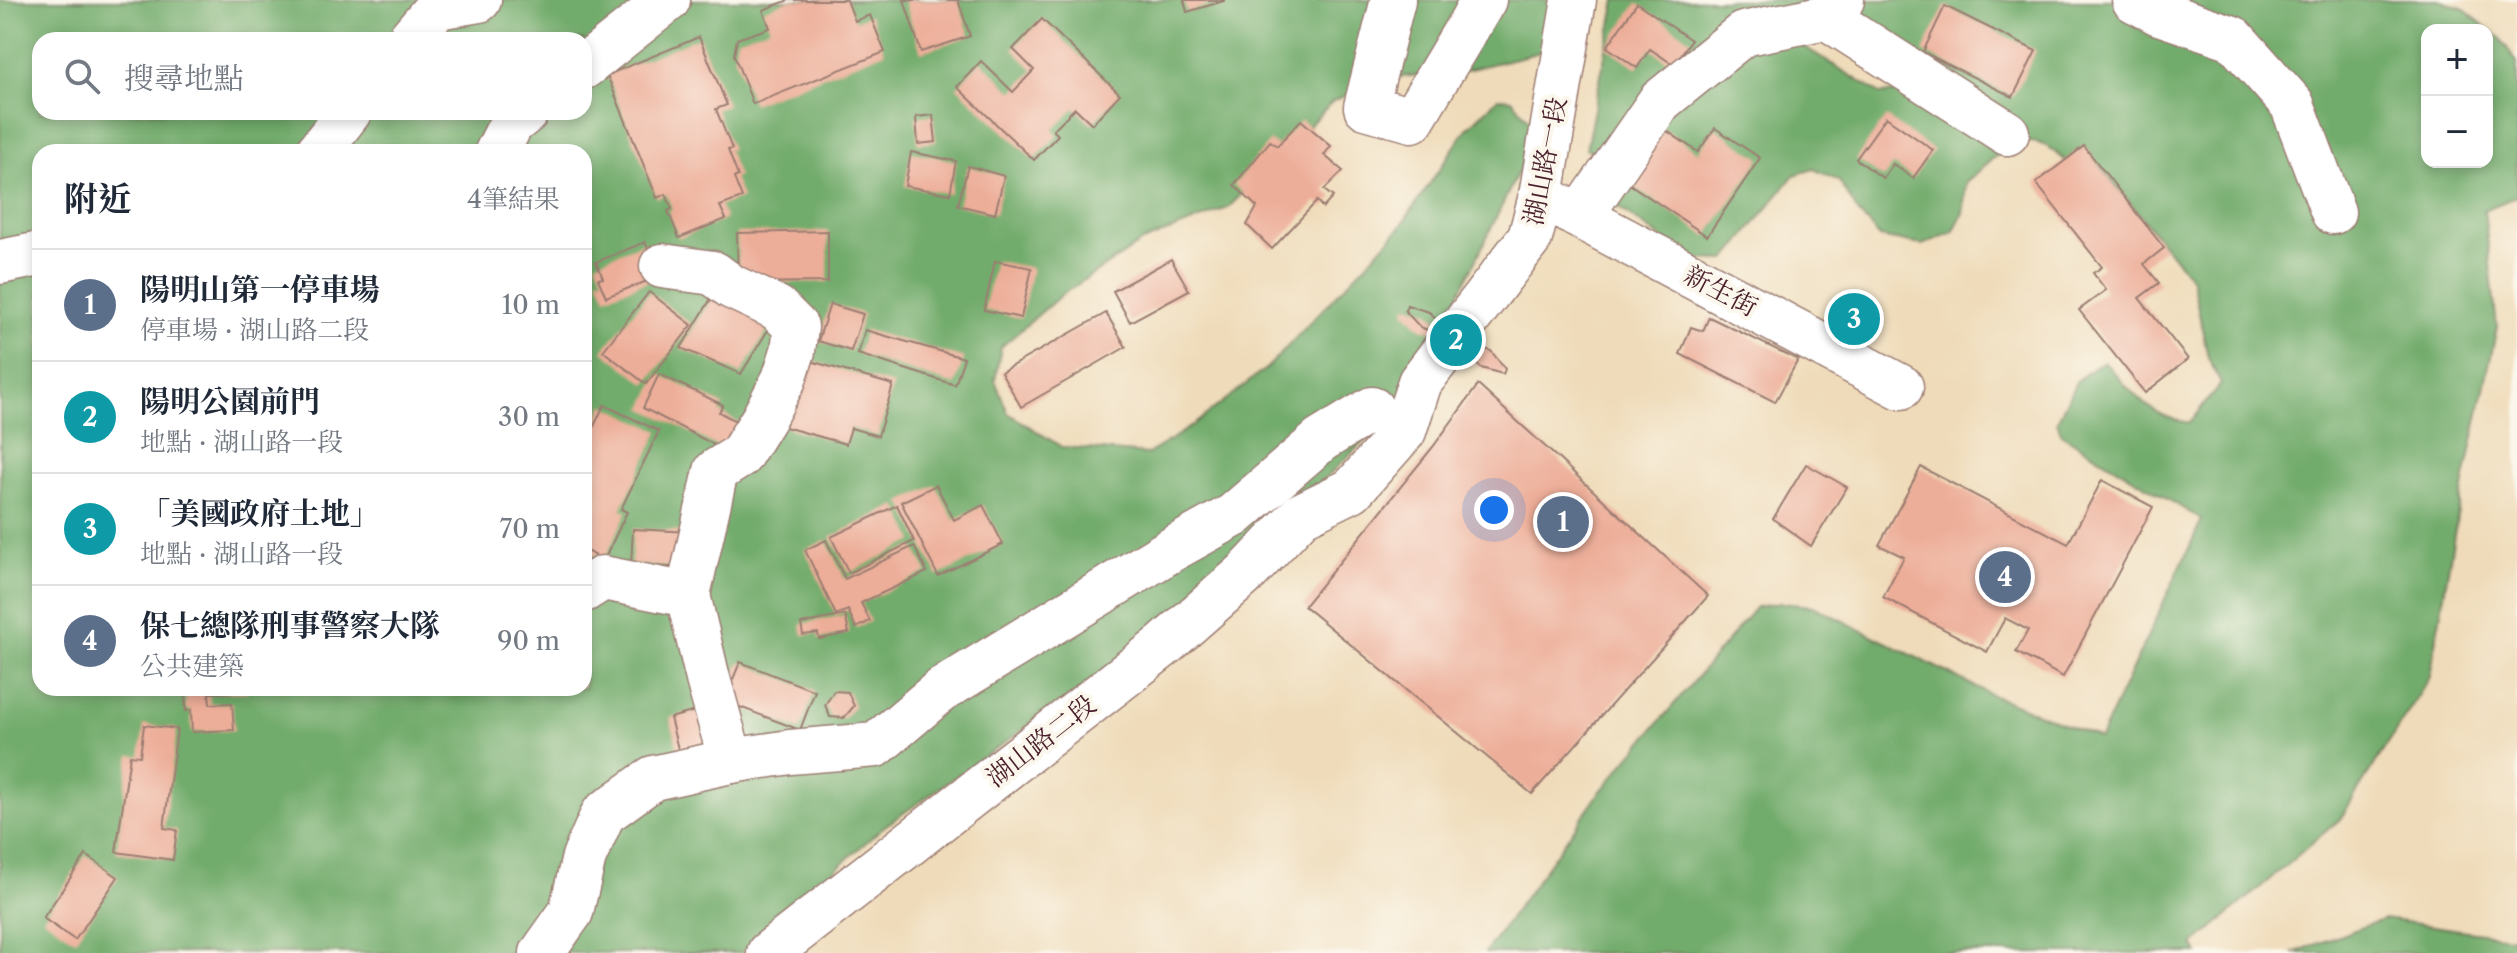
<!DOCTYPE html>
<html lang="zh-TW">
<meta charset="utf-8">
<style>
:root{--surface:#fff;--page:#f2f2f3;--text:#1f2937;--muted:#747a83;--line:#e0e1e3;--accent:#b5179e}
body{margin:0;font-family:"Libre Caslon Text","Noto Serif TC",serif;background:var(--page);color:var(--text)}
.controls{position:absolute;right:24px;top:24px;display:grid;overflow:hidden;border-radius:16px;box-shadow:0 4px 12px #0003}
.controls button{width:72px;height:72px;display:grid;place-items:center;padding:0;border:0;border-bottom:2px solid var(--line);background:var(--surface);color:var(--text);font:40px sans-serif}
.you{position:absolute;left:1494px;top:510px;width:28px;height:28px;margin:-20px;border:6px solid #fff;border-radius:50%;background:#1a73e8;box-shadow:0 0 0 12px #1a73e833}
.badge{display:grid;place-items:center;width:52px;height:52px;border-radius:50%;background:var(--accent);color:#fff;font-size:26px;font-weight:700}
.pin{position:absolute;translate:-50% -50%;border:4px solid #fff;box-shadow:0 2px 8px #0006}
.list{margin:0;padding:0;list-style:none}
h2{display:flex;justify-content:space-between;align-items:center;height:104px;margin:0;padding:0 32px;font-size:34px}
h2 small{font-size:26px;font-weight:400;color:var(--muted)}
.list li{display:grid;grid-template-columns:52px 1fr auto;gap:24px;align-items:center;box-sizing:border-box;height:112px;padding:0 32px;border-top:2px solid var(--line)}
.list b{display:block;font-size:30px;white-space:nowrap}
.list p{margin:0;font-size:26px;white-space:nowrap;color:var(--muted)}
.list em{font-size:26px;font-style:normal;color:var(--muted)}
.icon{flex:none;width:44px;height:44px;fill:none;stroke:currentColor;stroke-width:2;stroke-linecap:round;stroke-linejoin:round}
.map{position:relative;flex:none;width:2517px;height:953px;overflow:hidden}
.search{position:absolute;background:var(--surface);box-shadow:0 4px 12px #0003;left:32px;top:32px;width:560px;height:88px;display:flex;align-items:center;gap:20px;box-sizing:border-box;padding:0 28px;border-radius:24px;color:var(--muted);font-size:30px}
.panel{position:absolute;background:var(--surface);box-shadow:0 4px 12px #0003;left:32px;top:144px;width:560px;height:552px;border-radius:24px}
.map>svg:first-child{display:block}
.forest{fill:#72ac6c;stroke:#5e664c;stroke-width:2;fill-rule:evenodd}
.building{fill:#edae99}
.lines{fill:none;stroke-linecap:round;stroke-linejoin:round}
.minor-casing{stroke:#9c7d72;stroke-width:47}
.minor{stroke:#fff;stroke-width:44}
.labels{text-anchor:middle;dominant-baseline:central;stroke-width:8;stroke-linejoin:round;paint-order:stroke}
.street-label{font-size:26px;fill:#4a1f2b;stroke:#fbf7ec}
</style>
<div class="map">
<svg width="2517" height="953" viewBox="0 0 2517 953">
<rect width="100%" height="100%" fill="#fbf7ec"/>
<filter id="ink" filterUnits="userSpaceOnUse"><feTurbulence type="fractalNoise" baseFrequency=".0125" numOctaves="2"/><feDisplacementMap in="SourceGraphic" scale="16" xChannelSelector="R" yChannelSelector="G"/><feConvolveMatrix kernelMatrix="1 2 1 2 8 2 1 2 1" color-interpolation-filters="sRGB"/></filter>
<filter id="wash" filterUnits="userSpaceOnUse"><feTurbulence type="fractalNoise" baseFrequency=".006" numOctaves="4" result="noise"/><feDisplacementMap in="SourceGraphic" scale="32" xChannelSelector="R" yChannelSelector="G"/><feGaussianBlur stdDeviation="1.8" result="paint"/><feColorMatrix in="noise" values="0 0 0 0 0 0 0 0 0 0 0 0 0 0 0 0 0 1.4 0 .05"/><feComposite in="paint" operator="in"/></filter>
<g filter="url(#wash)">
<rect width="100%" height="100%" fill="#efdbb9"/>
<!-- forest -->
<g class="forest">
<path d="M0,0H1558L1545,51L1458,72L1387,78L1333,101L1228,208L1142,242L1060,296L1001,347L995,380L1008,413L1062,447L1148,454L1192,426L1268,367L1399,229L1466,130L1498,98L1512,99L1530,122V147L1473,266L1400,407L1210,588L1113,667L882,828L741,953H0ZM40,40H584V112H40ZM40,152H584V688H40Z"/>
<path d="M1616,0H2441L2462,8L2500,38L2517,62V196L2484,210L2497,327L2457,517L2430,677L2340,819L2193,945L2198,953H1485L1601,791L1756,607L1780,603L1813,606L1994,696L2100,738L2202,520L2061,434L2057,421L2077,380L2104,361C2129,390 2149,417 2189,423L2221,384L2208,358L2192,279L2084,147L2066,161C2059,156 2052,148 2044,145C2013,132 1987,164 1966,183L1963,213L1953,232L1922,245L1880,237L1859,214L1839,181L1814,169L1794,175L1726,260L1690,259L1608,200L1606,188L1662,111L1703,73L1747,41L1776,35L1800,44L1880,94L1897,93L1909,85L1913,62L1845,13L1823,11L1738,28L1664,86L1614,151L1599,152L1586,149ZM2427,30H2487V162H2427Z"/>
<path d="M2384,919L2517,938V953H2293Z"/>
</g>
<g id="blocks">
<!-- building -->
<g class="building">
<path d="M789,0H847L855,21L870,15L885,52L753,104L734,55L737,39L770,28L763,10Z"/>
<path d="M904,0H958L970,36L921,52Z"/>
<path d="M1184,0H1224V1L1187,12Z"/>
<path d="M1637,3L1691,40L1674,65L1650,49L1637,68L1607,47Z"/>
<path d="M1945,6L2036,51L2013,97L1923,52Z"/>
<path d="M1042,19L1120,94L1092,124L1075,108L1053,130L1058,135L1034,160L957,87L981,61L1013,92L1034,70L1013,49Z"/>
<path d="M699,37L727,105L716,109L732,149L728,150L738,176L734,178L742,198L720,206L726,219L679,238L668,211L672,209L666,194L657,198L607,75Z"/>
<path d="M933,115L936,142L918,144L916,117Z"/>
<path d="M1886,117L1933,150L1913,178L1893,164L1883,178L1856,159Z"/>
<path d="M1301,120L1331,146L1324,155L1343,171L1324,190L1333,197L1323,208L1317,201L1272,249L1247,225L1257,207L1234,185L1270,141L1277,146Z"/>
<path d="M1715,128L1760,158L1707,236L1628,183L1664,129L1698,152Z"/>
<path d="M2084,146L2164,248L2144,264L2159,283L2139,298L2188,359L2145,393L2079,310L2106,290L2093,273L2102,267L2036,183Z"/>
<path d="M911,152L956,161L950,194L905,186Z"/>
<path d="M968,166L1004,176L995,214L958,205Z"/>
<path d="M828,231V282L738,283L737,233Z"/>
<path d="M645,242L652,258L650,280L606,297L598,279L603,278L596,262Z"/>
<path d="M1171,259L1189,290L1130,322L1113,291Z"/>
<path d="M995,261L1032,268L1021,318L984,310Z"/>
<path d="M649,292L692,325L646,384L603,351Z"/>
<path d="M714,294L774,320L741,374L681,348Z"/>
<path d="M830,304L863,314L851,351L818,341Z"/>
<path d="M1407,305L1429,312L1445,328L1472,345L1491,351L1505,369L1503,374L1481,368L1466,353L1440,335L1420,327L1405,311Z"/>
<path d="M1106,313L1126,347L1021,407L1001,372Z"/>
<path d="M1709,317L1798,360L1775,402L1680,354L1691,327L1703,331Z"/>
<path d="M865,330L964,358L955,385L858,354Z"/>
<path d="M804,359L893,385L878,436L851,428L846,444L785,427Z"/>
<path d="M659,374L723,405L719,412L747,427L732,454L643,408Z"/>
<path d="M1478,385L1708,596L1532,794L1304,606L1433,447Z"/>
<path d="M604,405L659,431L621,509L627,512L604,560L584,550V447Z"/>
<path d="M1806,464L1847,487L1811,546L1773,519Z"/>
<path d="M1921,467L2068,544L2102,480L2153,507L2063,677L2016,652L2028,630L2005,618L1987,652L1883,597L1904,557L1879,545Z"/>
<path d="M936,485L954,520L983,505L1003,544L938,576L901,502Z"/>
<path d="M897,505L914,541L849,573L831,537Z"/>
<path d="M633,529L691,532L690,568L631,565Z"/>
<path d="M826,540L845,579L914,546L927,572L861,603L870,621L856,628L848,610L836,615L805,550Z"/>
<path d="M845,615L849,633L819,639L818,633L803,635L801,624Z"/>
<path d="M740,662L815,691L800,730L724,701Z"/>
<path d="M185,688H247V692L209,693L210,704L232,703L234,730L192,732L191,710L186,711Z"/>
<path d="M834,691L848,692L854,706L844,718L830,717L825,705Z"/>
<path d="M699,710L709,745L679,753L670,718Z"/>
<path d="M144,725L177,729L164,828L177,830L173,860L116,852L130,755L140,756Z"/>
<path d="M86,855L118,877L75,940L43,918Z"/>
</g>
</g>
</g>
<g filter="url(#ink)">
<use href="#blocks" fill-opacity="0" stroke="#9c7d72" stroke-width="2"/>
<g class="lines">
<!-- minor casing -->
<g class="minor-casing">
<g id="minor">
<path d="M1393,0L1366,107L1412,120L1484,0"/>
<path d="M2134,0L2159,13L2233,38L2292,104L2333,212"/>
<path d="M1826,17L2007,133"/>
<path d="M409,40L437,7L479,0"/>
<path d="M584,67L668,0"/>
<path d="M318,152L349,112"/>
<path d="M497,152L511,124L526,112"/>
<path d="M1541,196L1901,387"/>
<path d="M1580,217L1660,101L1743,34L1826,17L1842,0"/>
<path d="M0,262L40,254"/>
<path d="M662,266L713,273L732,287L777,308L796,327L793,351L784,379L763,419L740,456L716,471L688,595"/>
<path d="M584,590L603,578L688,595L708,679L731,761"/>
<path d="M542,953L571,912L584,857L603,814L653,778L731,761L790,752L876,745L940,691L1171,550L1234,515L1321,440L1372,409"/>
<path d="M769,953L1164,645L1246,573L1301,515L1352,490L1404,431L1420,382L1530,238L1541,196L1574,0"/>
</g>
</g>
<!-- minor -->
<use href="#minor" class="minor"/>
</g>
</g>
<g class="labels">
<!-- street labels -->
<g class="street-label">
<text transform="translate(1545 161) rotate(-79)">湖山路一段</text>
<text transform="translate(1721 291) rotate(28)">新生街</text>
<text transform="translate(1041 741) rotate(-38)">湖山路二段</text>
</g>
</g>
</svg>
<div class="controls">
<button>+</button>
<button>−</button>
</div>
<div class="you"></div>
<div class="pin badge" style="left:1563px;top:522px;background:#5c6f8a">1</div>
<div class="pin badge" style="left:1456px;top:340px;background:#0f9aa8">2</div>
<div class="pin badge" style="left:1854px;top:319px;background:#0f9aa8">3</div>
<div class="pin badge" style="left:2005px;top:577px;background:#5c6f8a">4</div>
<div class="search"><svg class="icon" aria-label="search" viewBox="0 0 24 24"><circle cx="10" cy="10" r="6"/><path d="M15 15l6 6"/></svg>搜尋地點</div>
<section class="panel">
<h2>附近<small>4筆結果</small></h2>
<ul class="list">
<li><span class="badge" style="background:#5c6f8a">1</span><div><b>陽明山第一停車場</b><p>停車場 · 湖山路二段</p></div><em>10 m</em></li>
<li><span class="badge" style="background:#0f9aa8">2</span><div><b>陽明公園前門</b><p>地點 · 湖山路一段</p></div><em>30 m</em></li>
<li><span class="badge" style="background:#0f9aa8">3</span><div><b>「美國政府土地」</b><p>地點 · 湖山路一段</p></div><em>70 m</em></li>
<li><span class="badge" style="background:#5c6f8a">4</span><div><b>保七總隊刑事警察大隊</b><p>公共建築</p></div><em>90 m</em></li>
</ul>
</section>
</div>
